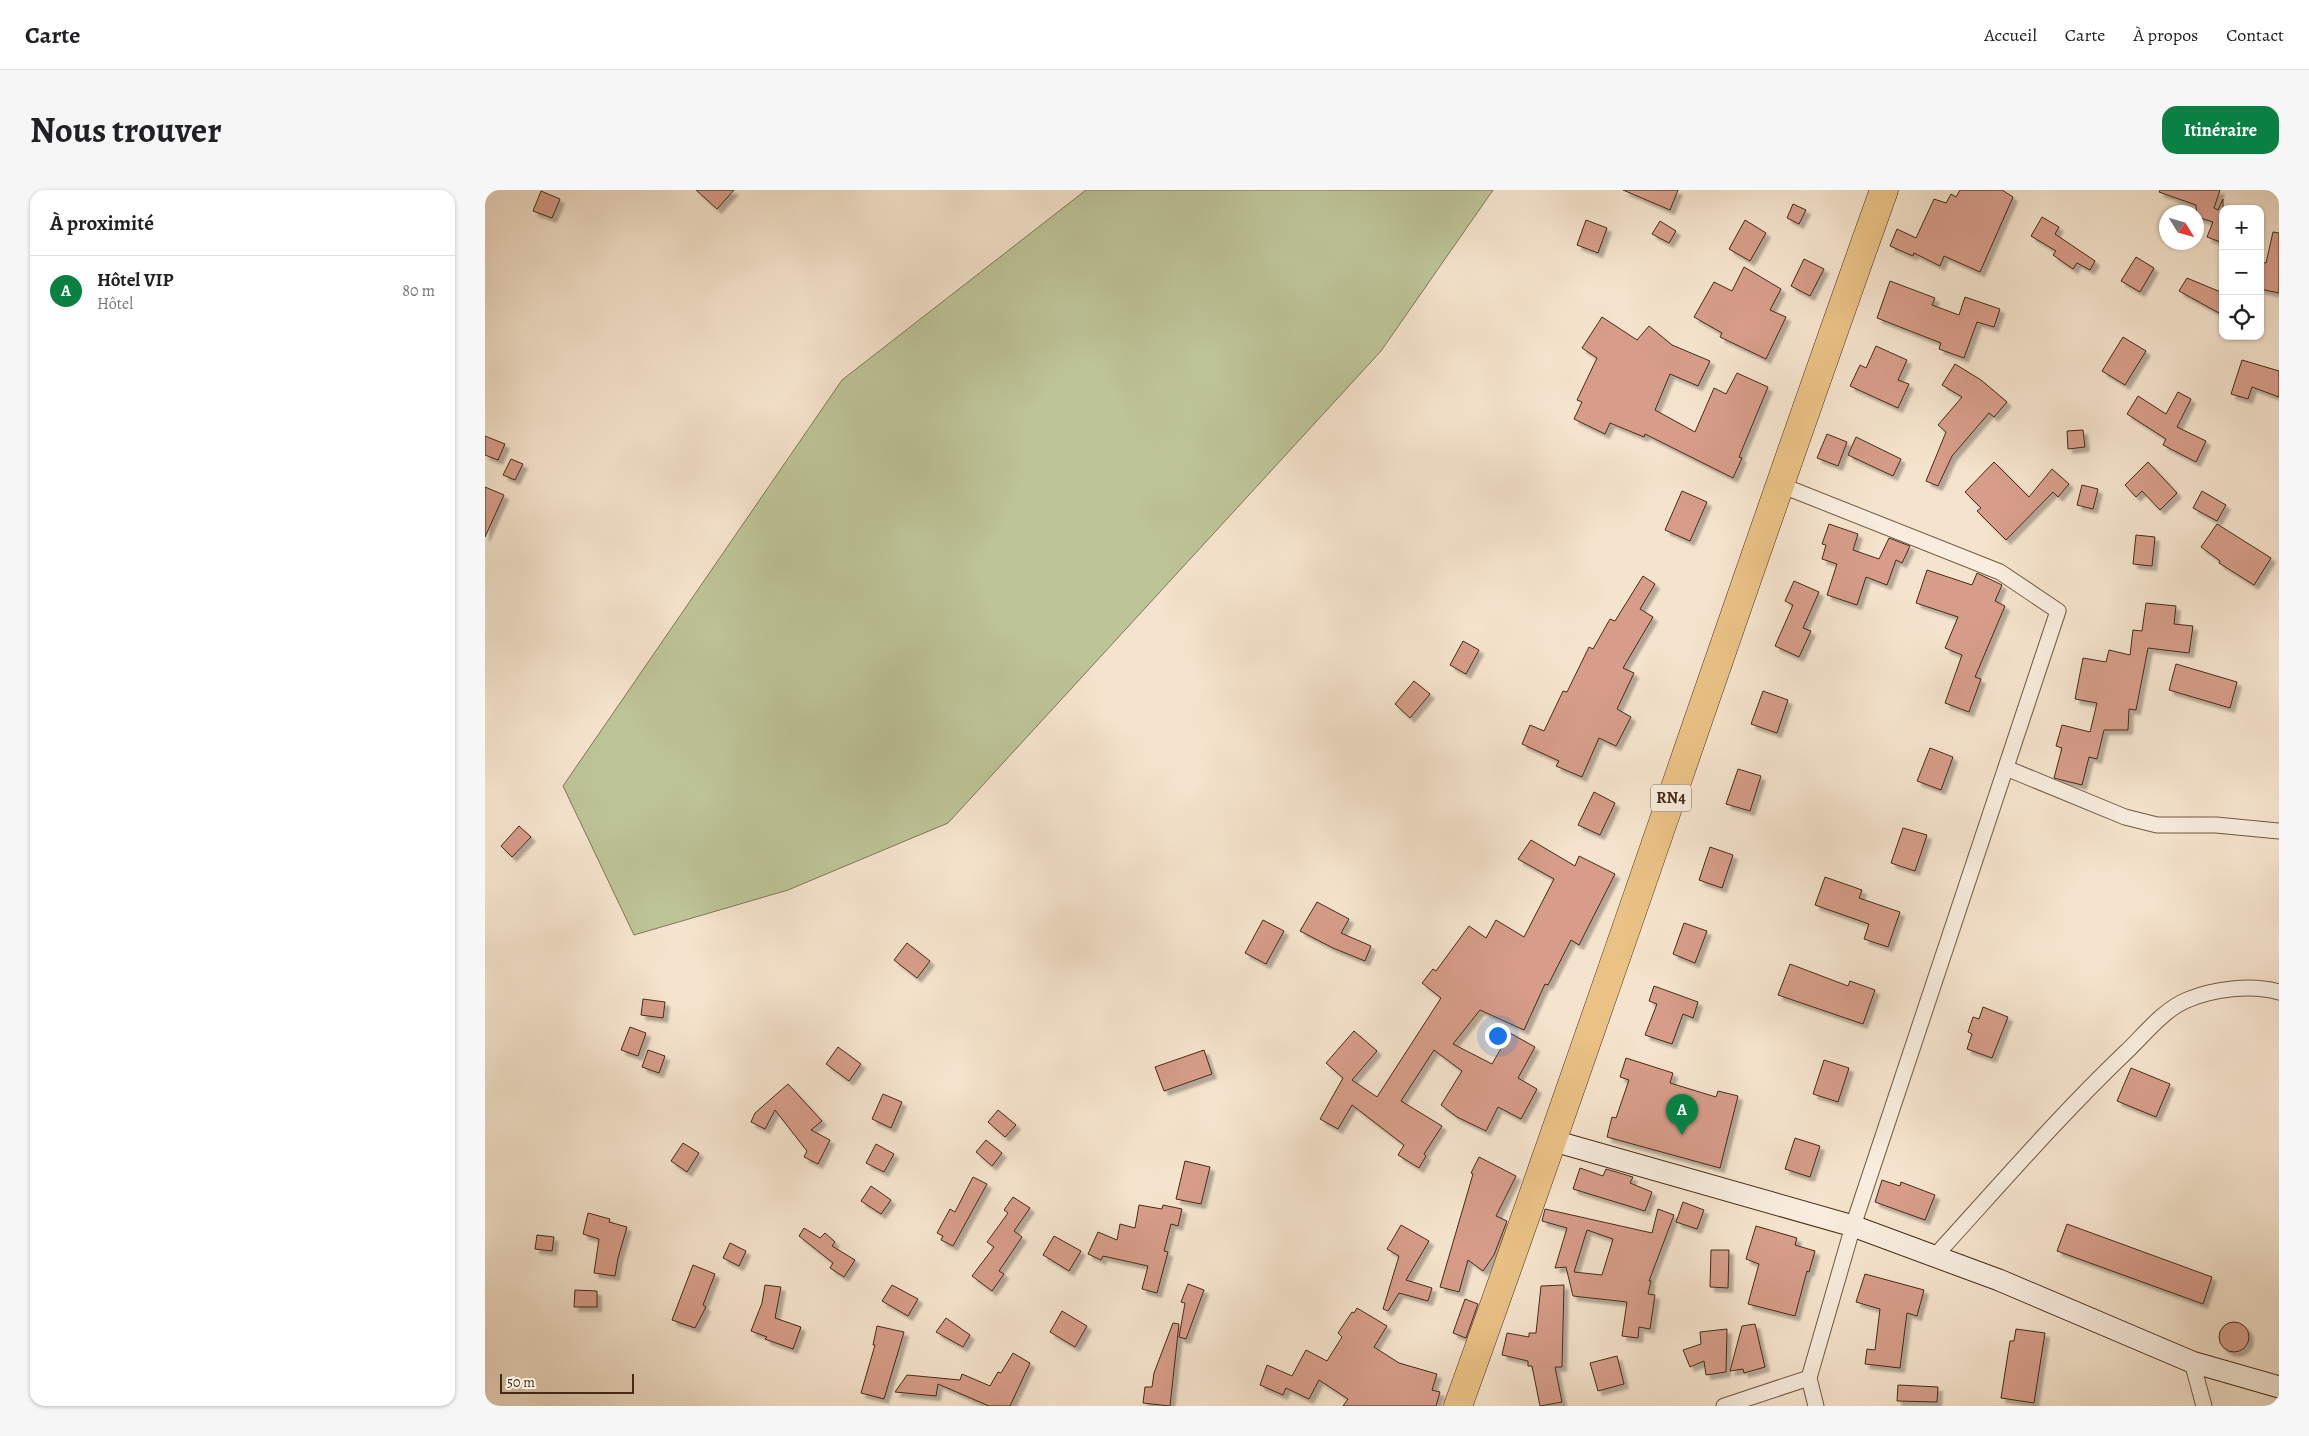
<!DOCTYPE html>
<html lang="fr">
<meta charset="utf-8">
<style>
:root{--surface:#fff;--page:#f6f6f6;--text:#202124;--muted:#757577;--line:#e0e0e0;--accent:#0b8043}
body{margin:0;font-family:Alegreya,serif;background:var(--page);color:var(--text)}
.controls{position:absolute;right:15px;top:15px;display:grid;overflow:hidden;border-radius:10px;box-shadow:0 1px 4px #0004}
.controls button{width:45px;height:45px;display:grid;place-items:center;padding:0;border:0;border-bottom:1px solid var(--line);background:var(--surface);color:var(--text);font:25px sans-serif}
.compass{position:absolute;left:1674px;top:15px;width:45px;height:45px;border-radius:50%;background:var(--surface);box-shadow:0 1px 4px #0004;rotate:127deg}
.scale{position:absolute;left:15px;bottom:12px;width:134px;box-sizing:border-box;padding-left:5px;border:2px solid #452b16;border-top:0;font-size:14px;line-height:18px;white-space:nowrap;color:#452b16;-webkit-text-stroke:4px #f8edde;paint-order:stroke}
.you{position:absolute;left:1012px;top:845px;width:18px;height:18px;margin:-12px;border:4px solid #fff;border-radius:50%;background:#1a73e8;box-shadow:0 0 0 8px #1a73e833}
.badge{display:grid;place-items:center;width:32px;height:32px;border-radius:50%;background:var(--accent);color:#fff;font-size:16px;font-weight:700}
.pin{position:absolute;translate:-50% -41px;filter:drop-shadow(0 1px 2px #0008)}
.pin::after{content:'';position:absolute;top:26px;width:18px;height:15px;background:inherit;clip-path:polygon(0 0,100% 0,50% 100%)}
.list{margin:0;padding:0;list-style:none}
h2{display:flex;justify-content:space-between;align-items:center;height:65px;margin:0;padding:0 20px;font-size:21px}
h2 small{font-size:16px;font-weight:400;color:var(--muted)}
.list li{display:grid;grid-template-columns:32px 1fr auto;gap:15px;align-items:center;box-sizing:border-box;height:70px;padding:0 20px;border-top:1px solid var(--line)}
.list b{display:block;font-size:19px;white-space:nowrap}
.list p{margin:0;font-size:16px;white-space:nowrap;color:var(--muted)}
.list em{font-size:16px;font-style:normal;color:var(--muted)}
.icon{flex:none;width:28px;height:28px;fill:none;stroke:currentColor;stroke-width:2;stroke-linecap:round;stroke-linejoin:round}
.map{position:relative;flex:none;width:1794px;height:1216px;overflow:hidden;border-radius:15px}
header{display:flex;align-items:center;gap:30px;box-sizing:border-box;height:70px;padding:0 25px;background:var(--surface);border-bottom:1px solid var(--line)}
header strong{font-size:24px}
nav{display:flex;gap:28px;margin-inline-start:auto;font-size:18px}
.intro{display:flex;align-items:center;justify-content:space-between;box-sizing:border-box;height:120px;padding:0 30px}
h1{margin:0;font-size:35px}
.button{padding:12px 22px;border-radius:15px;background:var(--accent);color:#fff;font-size:18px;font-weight:700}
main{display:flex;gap:30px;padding:0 30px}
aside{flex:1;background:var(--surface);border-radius:15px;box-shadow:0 1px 4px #0004}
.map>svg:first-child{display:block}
.green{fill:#bdc498;stroke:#817857}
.building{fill:#d79d8a;stroke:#452b16;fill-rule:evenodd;filter:url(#shadow)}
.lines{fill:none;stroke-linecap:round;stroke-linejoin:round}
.street-casing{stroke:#715944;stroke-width:17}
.secondary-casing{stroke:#452b16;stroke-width:23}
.highway-casing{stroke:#452b16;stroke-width:29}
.street{stroke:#f8edde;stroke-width:15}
.secondary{stroke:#f8edde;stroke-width:21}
.highway{stroke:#eac286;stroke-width:28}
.labels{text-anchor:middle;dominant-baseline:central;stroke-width:5;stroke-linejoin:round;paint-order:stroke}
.shield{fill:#f8edde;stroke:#7b6552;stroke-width:1}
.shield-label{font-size:16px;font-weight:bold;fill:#452b16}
</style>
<header>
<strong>Carte</strong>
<nav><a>Accueil</a><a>Carte</a><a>À propos</a><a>Contact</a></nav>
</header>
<div class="intro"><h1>Nous trouver</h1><a class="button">Itinéraire</a></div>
<main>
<aside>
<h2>À proximité<small></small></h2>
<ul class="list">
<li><span class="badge">A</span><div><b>Hôtel VIP</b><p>Hôtel</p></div><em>80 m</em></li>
</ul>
</aside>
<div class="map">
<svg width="1794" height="1216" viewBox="0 0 1794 1216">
<defs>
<filter id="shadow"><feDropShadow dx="4.5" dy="4.5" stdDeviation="1" flood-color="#0004"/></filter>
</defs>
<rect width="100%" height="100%" fill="#f5e4cd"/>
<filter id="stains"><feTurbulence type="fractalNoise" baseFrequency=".004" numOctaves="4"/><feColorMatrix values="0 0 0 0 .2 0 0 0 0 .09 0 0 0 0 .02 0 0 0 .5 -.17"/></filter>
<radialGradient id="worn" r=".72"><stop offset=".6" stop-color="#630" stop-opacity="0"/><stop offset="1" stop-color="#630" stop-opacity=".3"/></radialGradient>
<!-- green -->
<path class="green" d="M601,0H1008L896,161L463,633L303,700L149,745L78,596L357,190Z"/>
<!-- building -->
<g class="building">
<path d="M211,0H249L232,19Z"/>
<path d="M1138,0H1193L1185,20Z"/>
<path d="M1475,0H1517L1528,7L1495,82L1459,66L1455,76L1429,63L1428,66L1405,56L1412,39L1431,48L1449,9L1461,13L1466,4L1471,7Z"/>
<path d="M1675,0H1735L1729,18L1733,20L1738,9V53L1722,47L1728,32L1712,27L1711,15L1674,2Z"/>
<path d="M56,1L75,9L67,28L48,21Z"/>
<path d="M1308,14L1321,20L1314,34L1302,28Z"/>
<path d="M1557,27L1574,37L1570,44L1610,71L1605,80L1592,73L1588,79L1568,65L1571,61L1546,46Z"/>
<path d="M1101,30L1122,38L1113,63L1092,55Z"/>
<path d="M1260,30L1281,43L1265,71L1244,59Z"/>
<path d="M1175,31L1191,41L1184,53L1167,44Z"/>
<path d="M1788,42L1794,43V103L1775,99V72L1781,73Z"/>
<path d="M1651,67L1669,78L1655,102L1636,91Z"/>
<path d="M1319,69L1339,79L1325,106L1306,96Z"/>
<path d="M1259,77L1296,99L1285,120L1301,127L1281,169L1235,147L1237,143L1209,127L1229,92L1247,101Z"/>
<path d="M1702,88L1738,103V113L1734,123L1694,101Z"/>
<path d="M1405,91L1450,108L1447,115L1474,125L1480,107L1515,119L1509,137L1492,132L1479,168L1454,159L1456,153L1392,128Z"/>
<path d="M1117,127L1152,150L1164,136L1187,155L1225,171L1213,196L1185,184L1170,220L1210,242L1229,198L1241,204L1252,183L1283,197L1254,267L1257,268L1248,288L1160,244L1159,247L1125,233L1120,244L1089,229L1097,212L1092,210L1112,168L1097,158Z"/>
<path d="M1638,147L1661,161L1640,195L1617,181Z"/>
<path d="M1391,156L1422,170L1413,190L1424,194L1413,218L1365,196L1375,175L1381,178Z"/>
<path d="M1757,170L1794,181V207L1767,197L1763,209L1746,204Z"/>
<path d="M1470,174L1496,190L1522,212L1509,227L1504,223L1467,266L1453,296L1441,291L1461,242L1453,235L1477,207L1457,195Z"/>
<path d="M1693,202L1706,209L1692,237L1721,251L1711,272L1678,255L1681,249L1642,224L1653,206L1681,224Z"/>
<path d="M1598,240L1600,257L1583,259L1582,241Z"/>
<path d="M1342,244L1362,252L1353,276L1332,268Z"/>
<path d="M0,246L20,254L13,270L0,265Z"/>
<path d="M1371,247L1416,269L1408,286L1363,265Z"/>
<path d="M26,269L38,274L30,290L18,285Z"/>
<path d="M1509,272L1544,307L1567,279L1584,294L1573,307L1568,302L1521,350L1492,321L1496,318L1480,302Z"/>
<path d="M1663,272L1692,303L1675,320L1657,301L1651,307L1640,295Z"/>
<path d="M1597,295L1613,299L1608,319L1592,315Z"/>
<path d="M0,297L19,305L0,347Z"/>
<path d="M1197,301L1222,312L1205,351L1180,340Z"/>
<path d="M1717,301L1741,315L1732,331L1708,318Z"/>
<path d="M1344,334L1373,344L1368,360L1394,369L1404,348L1425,356L1417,373L1411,370L1402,395L1381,387L1372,415L1342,405L1352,374L1337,369L1341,355L1337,354Z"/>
<path d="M1732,334L1786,368L1769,395L1734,373L1735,371L1716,357Z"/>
<path d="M1651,345L1670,347L1667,376L1648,374Z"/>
<path d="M1442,380L1487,395L1492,383L1517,395L1510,411L1520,416L1490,487L1496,489L1484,522L1460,513L1477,465L1460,458L1473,427L1431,413Z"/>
<path d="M1158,386L1170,394L1155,419L1168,427L1138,478L1149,483L1132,519L1146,527L1131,556L1114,548L1097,587L1071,576L1074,571L1037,554L1045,535L1059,541L1078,501L1082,502L1104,457L1108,459L1125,429L1130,431Z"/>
<path d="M1309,391L1334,402L1318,438L1326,441L1314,467L1290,456L1308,415L1300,411Z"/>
<path d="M1661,413L1691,416L1689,434L1708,436L1704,463L1663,458L1651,520L1644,519L1643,540H1619L1612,569L1604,567L1597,595L1569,588L1577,558L1571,556L1577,535L1605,542L1612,513L1590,509L1598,468L1621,472L1624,460L1645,465L1648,440L1657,441Z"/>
<path d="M978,451L994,460L981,484L965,475Z"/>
<path d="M1691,474L1752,492L1745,518L1684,500Z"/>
<path d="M929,491L945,504L925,528L910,514Z"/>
<path d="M1278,501L1303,510L1292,543L1266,534Z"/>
<path d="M1445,558L1468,567L1456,600L1432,591Z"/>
<path d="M1253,579L1276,586L1265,621L1241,614Z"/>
<path d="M1109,602L1130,613L1115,645L1093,635Z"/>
<path d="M34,636L46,647L27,667L16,656Z"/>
<path d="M1418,638L1442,645L1430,681L1406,673Z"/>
<path d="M1046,650L1090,676L1094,666L1130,684L1094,755L1086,750L1063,795L1060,794L1039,840L995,820L968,854L1007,874L1025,843L1050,857L1033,888L1052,899L1036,929L1013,917L1001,941L972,927L956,915L977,881L949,860L916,911L957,936L939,964L941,966L934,978L913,965L919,955L867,915L853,939L835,929L858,888L841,873L869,841L892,861L867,890L892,907L956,808L937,793L948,779L951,781L984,736L1001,748L1011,730L1039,747L1069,689L1033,669Z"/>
<path d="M1225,657L1248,665L1237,698L1214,690Z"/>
<path d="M1340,687L1377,700L1374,708L1415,722L1403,757L1379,749L1384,734L1330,715Z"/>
<path d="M832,712L864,729L856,743L886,756L880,771L848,758L815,741Z"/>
<path d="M778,730L799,741L781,774L760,763Z"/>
<path d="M1199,733L1222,741L1210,773L1188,764Z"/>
<path d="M422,753L445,771L432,788L409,770Z"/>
<path d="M1305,774L1363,796L1365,791L1390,800L1378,834L1293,805Z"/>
<path d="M1169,796L1213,812L1208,828L1198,824L1187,854L1160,845L1172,814L1164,811Z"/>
<path d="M158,809L180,812L178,828L156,825Z"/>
<path d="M1498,817L1523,827L1507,868L1482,859L1487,844L1483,842L1488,827L1494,829Z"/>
<path d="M145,837L161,843L153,866L136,860Z"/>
<path d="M353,857L376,874L364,891L341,874Z"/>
<path d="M163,860L180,866L174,883L157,877Z"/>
<path d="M719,860L727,884L679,901L670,877Z"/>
<path d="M1141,868L1188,883L1185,893L1231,907L1233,901L1253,906L1235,978L1122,947L1127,927L1131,928L1144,890L1135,887Z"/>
<path d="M1339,870L1364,878L1353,912L1328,904Z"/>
<path d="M1646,878L1685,894L1671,927L1632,911Z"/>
<path d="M303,894L337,931L326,940L345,950L333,974L319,967L322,961L290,920L280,939L266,932L270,923Z"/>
<path d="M398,904L417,912L406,938L387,929Z"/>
<path d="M513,920L531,935L520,947L503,932Z"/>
<path d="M1310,948L1335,956L1325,987L1300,979Z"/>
<path d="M501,950L517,963L507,976L491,962Z"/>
<path d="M198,953L214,963L202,982L186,971Z"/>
<path d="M391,954L409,964L399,982L381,973Z"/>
<path d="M994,967L1031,986L1011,1026L1022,1031L1009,1065L998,1081L983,1070L974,1102L955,1097L988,984L986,983Z"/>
<path d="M700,971L725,977L716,1014L691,1009Z"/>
<path d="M1095,978L1118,986L1121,979L1148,987L1145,993L1167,1002L1160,1021L1088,999Z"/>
<path d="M488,987L502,994L468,1056L456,1050L458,1046L452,1043L465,1019L470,1022Z"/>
<path d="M1397,990L1415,996L1416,992L1450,1005L1440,1030L1390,1012Z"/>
<path d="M386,996L406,1010L396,1024L376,1011Z"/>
<path d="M528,1007L545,1018L529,1041L537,1047L514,1081L519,1084L507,1101L487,1086L509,1057L502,1052L523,1023L519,1020Z"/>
<path d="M1198,1012L1219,1020L1212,1039L1191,1032Z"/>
<path d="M654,1015L677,1019L678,1015L697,1019L693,1036L686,1034L679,1061L683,1062L672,1103L657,1099L663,1076L618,1066L616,1070L603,1064L613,1042L632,1050L635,1034L650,1038Z"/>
<path d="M1060,1019L1167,1043L1173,1019L1189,1025L1164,1091H1166L1163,1104L1170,1105L1165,1139L1154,1137L1153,1148L1137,1146L1142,1112L1088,1106L1081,1077L1070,1078L1082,1038L1057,1031ZM1102,1040L1128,1049L1117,1085L1089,1082Z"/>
<path d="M103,1023L125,1029L124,1032L142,1037L133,1068L130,1086L109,1083L114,1049L98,1044Z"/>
<path d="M1582,1034L1727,1087L1718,1114L1572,1061Z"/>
<path d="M916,1035L944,1051L921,1090L947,1098L943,1111L914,1103L903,1121L898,1119L914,1066L902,1059Z"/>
<path d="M1271,1036L1312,1048L1310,1055L1330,1061L1324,1082L1322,1081L1310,1126L1263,1114L1274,1074L1261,1069Z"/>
<path d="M319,1038L335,1048L340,1043L350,1052L347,1056L370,1070L359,1087L345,1078L348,1073L314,1046Z"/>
<path d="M52,1045L69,1047L67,1061L50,1059Z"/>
<path d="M569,1046L596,1061L584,1081L558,1065Z"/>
<path d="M245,1053L261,1061L254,1076L238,1068Z"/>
<path d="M1226,1060H1244L1243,1098L1225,1097Z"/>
<path d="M208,1075L230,1084L218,1115L221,1117L210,1138L187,1130Z"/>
<path d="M1380,1084L1439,1100L1432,1126L1422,1123L1415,1178L1380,1174L1382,1159L1390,1160L1395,1119L1371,1112Z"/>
<path d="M703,1094L719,1100L701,1149L694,1147L700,1113L696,1112Z"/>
<path d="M280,1095L296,1097L290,1128L316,1137L308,1159L280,1149L282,1147L266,1141L277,1113Z"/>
<path d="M407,1095L433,1109L423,1126L397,1111Z"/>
<path d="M1079,1095L1077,1177H1070L1077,1212L1055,1216L1047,1176H1043V1171L1017,1165L1022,1143L1044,1147V1143H1051L1056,1096Z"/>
<path d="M90,1100L112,1101V1117H89Z"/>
<path d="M980,1109L993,1114L981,1148L968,1143Z"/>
<path d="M872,1118L902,1136L889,1157L914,1173L952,1184L947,1200L955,1202L951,1216H858L863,1209L834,1190L824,1209L801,1198L798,1205L775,1195L782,1175L807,1186L821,1160L842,1171L857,1147L853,1143L867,1122L869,1123Z"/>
<path d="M577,1121L602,1136L590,1157L565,1142Z"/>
<path d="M461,1128L485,1145L478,1157L451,1142Z"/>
<circle cx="1749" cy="1147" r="15"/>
<path d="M688,1133L694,1134L685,1216L658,1213L660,1197H667L669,1183Z"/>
<path d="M1270,1134L1280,1177L1259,1183L1258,1179L1245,1181L1257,1136Z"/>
<path d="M392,1136L419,1142L399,1209L376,1203L390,1155H388Z"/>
<path d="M1242,1139L1241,1182L1221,1185L1219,1171L1205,1177L1198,1160L1216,1154L1215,1142Z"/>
<path d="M1531,1139L1560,1143L1549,1213L1516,1208L1525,1151H1529Z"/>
<path d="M528,1163L545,1173L525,1216H504L453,1194L451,1206L410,1202L422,1185L475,1190L477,1184L505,1196L513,1182L516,1183Z"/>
<path d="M1132,1166L1139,1194L1113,1201L1105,1173Z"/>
<path d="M1413,1195L1453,1197L1452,1212L1412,1211Z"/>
</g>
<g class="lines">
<!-- street casing -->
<g class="street-casing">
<g id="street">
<path d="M1293,294L1515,382L1573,421L1368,1036L1324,1188L1331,1216"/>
<path d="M1521,578L1640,627L1672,635H1731L1794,641"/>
<path d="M1450,1066C1513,997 1574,926 1641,862C1659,845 1678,820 1702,810C1728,799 1766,794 1794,802"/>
<path d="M1707,1172L1719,1216"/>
<path d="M1239,1216L1324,1188"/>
</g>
</g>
<!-- secondary casing -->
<g class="secondary-casing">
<path id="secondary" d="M1069,951L1368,1036L1514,1090L1707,1172L1794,1197"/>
</g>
<!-- highway casing -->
<g class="highway-casing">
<path id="highway" d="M973,1216C1119,812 1254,404 1399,0"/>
</g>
<!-- street -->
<use href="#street" class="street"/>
<!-- secondary -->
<use href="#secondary" class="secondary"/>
<!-- highway -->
<use href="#highway" class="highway"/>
</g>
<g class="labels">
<!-- shield labels -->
<rect class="shield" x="1166" y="594.5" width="40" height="27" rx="4"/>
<g class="shield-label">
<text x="1186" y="608">RN4</text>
</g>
</g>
<rect width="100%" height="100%" filter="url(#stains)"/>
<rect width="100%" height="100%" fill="url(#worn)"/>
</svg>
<div class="controls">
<button>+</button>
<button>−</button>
<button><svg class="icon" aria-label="locate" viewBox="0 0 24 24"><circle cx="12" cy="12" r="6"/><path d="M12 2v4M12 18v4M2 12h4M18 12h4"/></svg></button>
</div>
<svg class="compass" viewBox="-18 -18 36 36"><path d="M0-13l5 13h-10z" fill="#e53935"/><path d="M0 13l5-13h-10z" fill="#757577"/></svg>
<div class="scale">50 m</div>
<div class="you"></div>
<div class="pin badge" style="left:1197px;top:945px">A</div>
</div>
</main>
